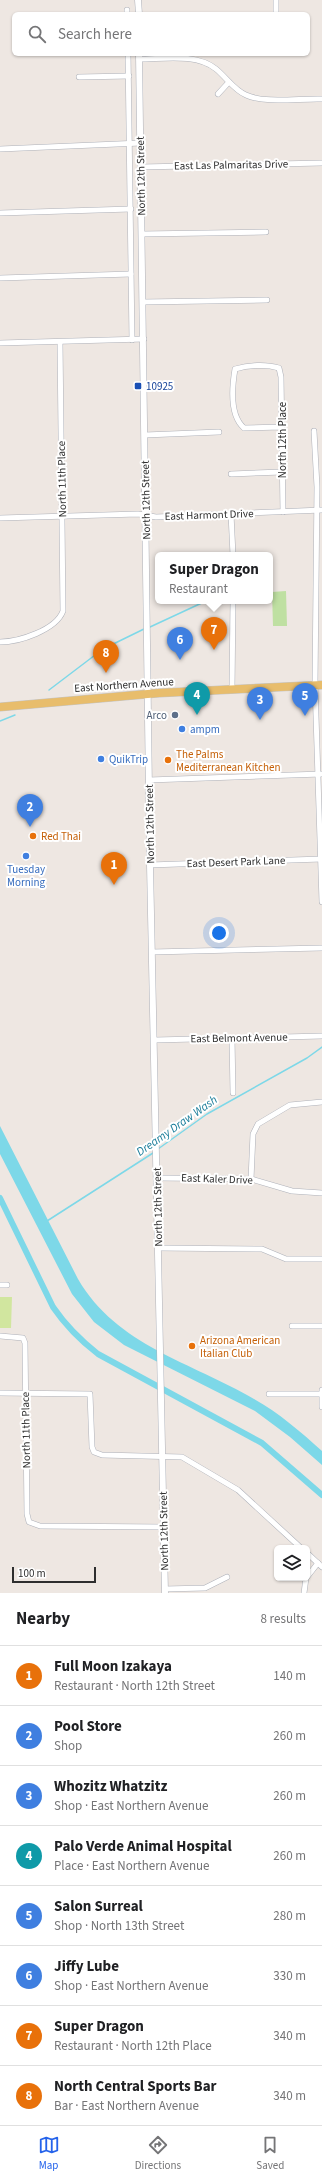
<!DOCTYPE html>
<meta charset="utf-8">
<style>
:root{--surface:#fff;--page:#f6f6f6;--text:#202124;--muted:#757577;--line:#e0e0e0;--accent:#2563eb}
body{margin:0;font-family:"Source Sans 3",sans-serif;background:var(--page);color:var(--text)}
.controls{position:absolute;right:12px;bottom:12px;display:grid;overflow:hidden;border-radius:6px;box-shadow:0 1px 3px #0004}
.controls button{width:36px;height:36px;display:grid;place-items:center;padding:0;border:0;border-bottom:1px solid var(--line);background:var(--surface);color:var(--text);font:20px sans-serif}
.scale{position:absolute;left:12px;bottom:10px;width:84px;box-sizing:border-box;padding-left:4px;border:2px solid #2e2e2e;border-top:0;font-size:11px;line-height:14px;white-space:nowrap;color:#2e2e2e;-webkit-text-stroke:3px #fff;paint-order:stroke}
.you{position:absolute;left:219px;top:933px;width:14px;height:14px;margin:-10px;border:3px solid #fff;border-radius:50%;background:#1a73e8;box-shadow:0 0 0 6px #1a73e833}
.badge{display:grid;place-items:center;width:26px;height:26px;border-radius:50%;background:var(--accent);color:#fff;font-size:13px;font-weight:700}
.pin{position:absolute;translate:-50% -33px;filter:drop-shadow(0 1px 2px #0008)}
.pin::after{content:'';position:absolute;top:21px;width:14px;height:12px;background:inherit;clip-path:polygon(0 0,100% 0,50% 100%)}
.popup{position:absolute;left:155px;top:552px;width:118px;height:52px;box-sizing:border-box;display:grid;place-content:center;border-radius:6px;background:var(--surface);filter:drop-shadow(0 1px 3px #0005);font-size:13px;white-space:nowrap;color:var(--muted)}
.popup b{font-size:15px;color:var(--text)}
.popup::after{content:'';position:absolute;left:50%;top:100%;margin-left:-8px;border:8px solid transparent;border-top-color:var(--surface)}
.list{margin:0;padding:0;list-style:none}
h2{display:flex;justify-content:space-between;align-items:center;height:52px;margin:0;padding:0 16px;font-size:17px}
h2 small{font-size:13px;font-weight:400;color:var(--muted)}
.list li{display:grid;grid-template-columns:26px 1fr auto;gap:12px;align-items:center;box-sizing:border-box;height:60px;padding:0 16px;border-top:1px solid var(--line)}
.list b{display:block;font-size:15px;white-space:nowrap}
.list p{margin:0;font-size:13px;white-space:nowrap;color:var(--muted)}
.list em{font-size:13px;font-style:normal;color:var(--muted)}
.icon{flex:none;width:22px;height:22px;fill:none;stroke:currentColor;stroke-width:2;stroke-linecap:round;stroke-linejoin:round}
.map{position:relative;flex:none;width:322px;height:1593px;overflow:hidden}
.search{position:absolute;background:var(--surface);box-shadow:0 1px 3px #0004;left:12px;right:12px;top:12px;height:44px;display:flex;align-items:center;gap:10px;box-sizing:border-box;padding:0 14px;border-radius:6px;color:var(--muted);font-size:15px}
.sheet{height:532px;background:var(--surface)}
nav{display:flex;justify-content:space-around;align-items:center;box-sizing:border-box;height:56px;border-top:1px solid var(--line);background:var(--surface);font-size:11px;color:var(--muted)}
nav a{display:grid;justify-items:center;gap:2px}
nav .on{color:var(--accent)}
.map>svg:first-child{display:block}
.green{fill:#bfe0a2}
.pitch{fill:#d1e69f}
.water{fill:#7dd8e8}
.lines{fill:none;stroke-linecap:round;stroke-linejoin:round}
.stream{stroke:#7dd8e8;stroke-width:1.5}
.canal{stroke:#7dd8e8;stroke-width:6}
.minor-casing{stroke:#aeb1b9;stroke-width:6}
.tertiary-casing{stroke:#aeb1b9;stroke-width:7}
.primary-casing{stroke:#c4c4c4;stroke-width:9}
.minor{stroke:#fff;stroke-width:5}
.tertiary{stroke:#fff;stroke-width:6}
.primary{stroke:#e8bd6c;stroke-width:8}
.transit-dot{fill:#1a4fb4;stroke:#fff;stroke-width:1.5}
.service-dot{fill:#5c6f8a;stroke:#fff;stroke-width:1.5}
.shop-dot{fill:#3f7fe0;stroke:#fff;stroke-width:1.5}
.food-dot{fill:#e8710a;stroke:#fff;stroke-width:1.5}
.labels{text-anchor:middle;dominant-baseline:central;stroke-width:4;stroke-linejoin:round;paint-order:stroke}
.street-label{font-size:11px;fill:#2e2e2e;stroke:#fff}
.transit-label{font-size:11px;fill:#164399;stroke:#fff;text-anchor:start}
.service-label{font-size:11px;fill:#4e5e75;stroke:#fff;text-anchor:end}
.shop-label{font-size:11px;fill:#366cbe;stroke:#fff;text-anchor:start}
.food-label{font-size:11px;fill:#c56008;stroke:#fff;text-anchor:start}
.water-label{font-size:12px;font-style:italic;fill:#177b98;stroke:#fff}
</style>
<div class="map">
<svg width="322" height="1593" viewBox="0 0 322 1593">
<rect width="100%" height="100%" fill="#eee7e2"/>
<!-- green -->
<path class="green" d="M286,591L287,626H273L272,592Z"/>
<!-- pitch -->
<path class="pitch" d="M0,1297H12L11,1328H0Z"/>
<!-- water -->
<path class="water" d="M0,1126L78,1279C117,1346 191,1362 254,1399C279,1413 301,1432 322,1451V1465L290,1437L255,1411L124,1345L94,1322L72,1294L0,1154Z"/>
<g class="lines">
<!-- stream -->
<g class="stream">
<path d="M150,627L206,601"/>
<path d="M49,690L103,649L144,629"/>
<path d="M0,721L15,715"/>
<path d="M158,1149L207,1114L307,1058L322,1047"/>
<path d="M47,1221L153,1153"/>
</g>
<!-- canal -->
<path class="canal" d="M0,1198L53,1307C66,1326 80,1340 98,1354L262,1443L322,1495"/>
<!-- minor casing -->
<g class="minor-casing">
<g id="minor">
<path d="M276,0V14"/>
<path d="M127,10V14"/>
<path d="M128,54L132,340"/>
<path d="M139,59C164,59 196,53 216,69C227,78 234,90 246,95C265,104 301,98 322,99"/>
<path d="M79,77L129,76"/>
<path d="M218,94L229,82"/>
<path d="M0,149L141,143"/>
<path d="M141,167L322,163"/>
<path d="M0,213L131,209"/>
<path d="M142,234L266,232"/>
<path d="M0,278L131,274"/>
<path d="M143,302L267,300"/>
<path d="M0,343L144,339"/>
<path d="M281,427L244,428C229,415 232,387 235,369C248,365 266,364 279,368L281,377L283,512"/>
<path d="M314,431L317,487L315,685L322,902"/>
<path d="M145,435L219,432"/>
<path d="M231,474L282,472"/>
<path d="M231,514L233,555"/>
<path d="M0,518L138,514L156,517L322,510"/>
<path d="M0,642C19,642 56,630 63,611L60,342"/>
<path d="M232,689L233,601"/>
<path d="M149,780L322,774"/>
<path d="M150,865L322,859"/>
<path d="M152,952L322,948"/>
<path d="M232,1039L233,1093"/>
<path d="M155,1040L322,1036"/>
<path d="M158,1178L251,1179L292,1191L322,1193"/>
<path d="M251,1179L253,1134L258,1124L290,1105L322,1102"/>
<path d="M159,1248L262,1249L286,1259H322"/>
<path d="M0,1285H7"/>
<path d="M292,1326H322"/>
<path d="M0,1336L23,1338L25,1343L27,1514L29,1522L40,1526L164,1527"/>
<path d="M322,1390V1407"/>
<path d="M0,1393L90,1394L92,1447L94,1452L102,1455L182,1457L238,1490L301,1548"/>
<path d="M269,1394H321"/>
<path d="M307,1553L322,1567"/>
<path d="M307,1577L318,1563"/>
<path d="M165,1589L205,1588L227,1577"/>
<path d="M304,1593L306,1578"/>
</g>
</g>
<!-- tertiary casing -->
<g class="tertiary-casing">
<g id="tertiary">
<path d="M138,0L139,14"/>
<path d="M139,54L150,865L165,1593"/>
</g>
</g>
<!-- primary casing -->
<g class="primary-casing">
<path id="primary" d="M0,707L159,693L322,685"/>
</g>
<!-- minor -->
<use href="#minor" class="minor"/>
<!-- tertiary -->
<use href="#tertiary" class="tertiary"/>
<!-- primary -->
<use href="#primary" class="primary"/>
</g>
<!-- markers -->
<rect class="transit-dot" x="134" y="382" width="8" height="8" rx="2"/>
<circle class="service-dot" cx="175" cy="715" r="4"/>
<g class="shop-dot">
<circle cx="182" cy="729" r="4"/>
<circle cx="101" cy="759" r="4"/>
<circle cx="26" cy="856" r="4"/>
</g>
<g class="food-dot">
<circle cx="168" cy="760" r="4"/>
<circle cx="33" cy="836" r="4"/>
<circle cx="192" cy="1346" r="4"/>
</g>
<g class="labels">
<!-- street labels -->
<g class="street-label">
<text transform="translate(231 165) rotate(-1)">East Las Palmaritas Drive</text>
<text transform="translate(141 176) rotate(-91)">North 12th Street</text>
<text transform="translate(282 440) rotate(-90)">North 12th Place</text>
<text transform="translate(62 479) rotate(-91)">North 11th Place</text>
<text transform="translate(146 500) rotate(-91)">North 12th Street</text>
<text transform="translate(209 515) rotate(-2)">East Harmont Drive</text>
<text transform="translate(124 685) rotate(-4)">East Northern Avenue</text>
<text transform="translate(150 824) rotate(-91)">North 12th Street</text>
<text transform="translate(236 862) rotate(-2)">East Desert Park Lane</text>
<text transform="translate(239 1038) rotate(-1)">East Belmont Avenue</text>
<text transform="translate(217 1179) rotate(2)">East Kaler Drive</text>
<text transform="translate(158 1207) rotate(-91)">North 12th Street</text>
<text transform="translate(26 1430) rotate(-91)">North 11th Place</text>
<text transform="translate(164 1531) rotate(-91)">North 12th Street</text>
</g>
<!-- transit labels -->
<g class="transit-label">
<text x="146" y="386">10925</text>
</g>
<!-- service labels -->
<g class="service-label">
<text x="167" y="715">Arco</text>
</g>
<!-- shop labels -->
<g class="shop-label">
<text x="190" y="729">ampm</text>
<text x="109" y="759">QuikTrip</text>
<text x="26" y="869" text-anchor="middle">Tuesday<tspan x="26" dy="13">Morning</tspan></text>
</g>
<!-- food labels -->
<g class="food-label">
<text x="176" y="754">The Palms<tspan x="176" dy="13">Mediterranean Kitchen</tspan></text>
<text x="41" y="836">Red Thai</text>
<text x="200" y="1340">Arizona American<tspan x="200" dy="13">Italian Club</tspan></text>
</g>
<!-- water labels -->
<g class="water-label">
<text transform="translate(177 1126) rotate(-35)">Dreamy Draw Wash</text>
</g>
</g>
</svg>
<div class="controls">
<button><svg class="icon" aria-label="layers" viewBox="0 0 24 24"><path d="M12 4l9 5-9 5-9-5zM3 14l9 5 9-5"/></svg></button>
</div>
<div class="scale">100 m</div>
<div class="you"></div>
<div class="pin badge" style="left:114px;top:885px;background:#e8710a">1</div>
<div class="pin badge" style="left:30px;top:827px;background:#3f7fe0">2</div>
<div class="pin badge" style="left:260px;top:720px;background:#3f7fe0">3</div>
<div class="pin badge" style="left:197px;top:715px;background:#0f9aa8">4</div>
<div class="pin badge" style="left:305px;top:716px;background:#3f7fe0">5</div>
<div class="pin badge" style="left:180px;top:660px;background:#3f7fe0">6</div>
<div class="pin badge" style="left:214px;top:650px;background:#e8710a">7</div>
<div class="popup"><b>Super Dragon</b>Restaurant</div>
<div class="pin badge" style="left:106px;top:673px;background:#e8710a">8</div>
<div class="search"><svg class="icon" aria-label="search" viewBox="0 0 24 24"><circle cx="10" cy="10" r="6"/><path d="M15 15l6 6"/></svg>Search here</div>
</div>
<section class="sheet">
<h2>Nearby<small>8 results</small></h2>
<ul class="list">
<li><span class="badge" style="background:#e8710a">1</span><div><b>Full Moon Izakaya</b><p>Restaurant · North 12th Street</p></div><em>140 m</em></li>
<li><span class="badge" style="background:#3f7fe0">2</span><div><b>Pool Store</b><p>Shop</p></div><em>260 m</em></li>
<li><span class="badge" style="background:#3f7fe0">3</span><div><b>Whozitz Whatzitz</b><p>Shop · East Northern Avenue</p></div><em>260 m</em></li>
<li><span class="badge" style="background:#0f9aa8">4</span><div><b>Palo Verde Animal Hospital</b><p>Place · East Northern Avenue</p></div><em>260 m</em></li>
<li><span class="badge" style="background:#3f7fe0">5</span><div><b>Salon Surreal</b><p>Shop · North 13th Street</p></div><em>280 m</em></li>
<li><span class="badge" style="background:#3f7fe0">6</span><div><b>Jiffy Lube</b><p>Shop · East Northern Avenue</p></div><em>330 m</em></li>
<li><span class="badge" style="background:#e8710a">7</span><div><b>Super Dragon</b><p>Restaurant · North 12th Place</p></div><em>340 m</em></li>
<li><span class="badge" style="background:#e8710a">8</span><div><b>North Central Sports Bar</b><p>Bar · East Northern Avenue</p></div><em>340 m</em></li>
</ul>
</section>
<nav>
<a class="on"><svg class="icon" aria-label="map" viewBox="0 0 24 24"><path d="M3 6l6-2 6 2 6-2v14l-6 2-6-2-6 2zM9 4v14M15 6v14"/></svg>Map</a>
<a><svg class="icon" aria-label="directions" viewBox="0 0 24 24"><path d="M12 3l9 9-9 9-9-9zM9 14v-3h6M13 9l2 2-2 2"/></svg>Directions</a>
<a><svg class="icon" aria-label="saved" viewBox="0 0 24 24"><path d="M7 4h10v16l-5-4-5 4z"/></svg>Saved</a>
</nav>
